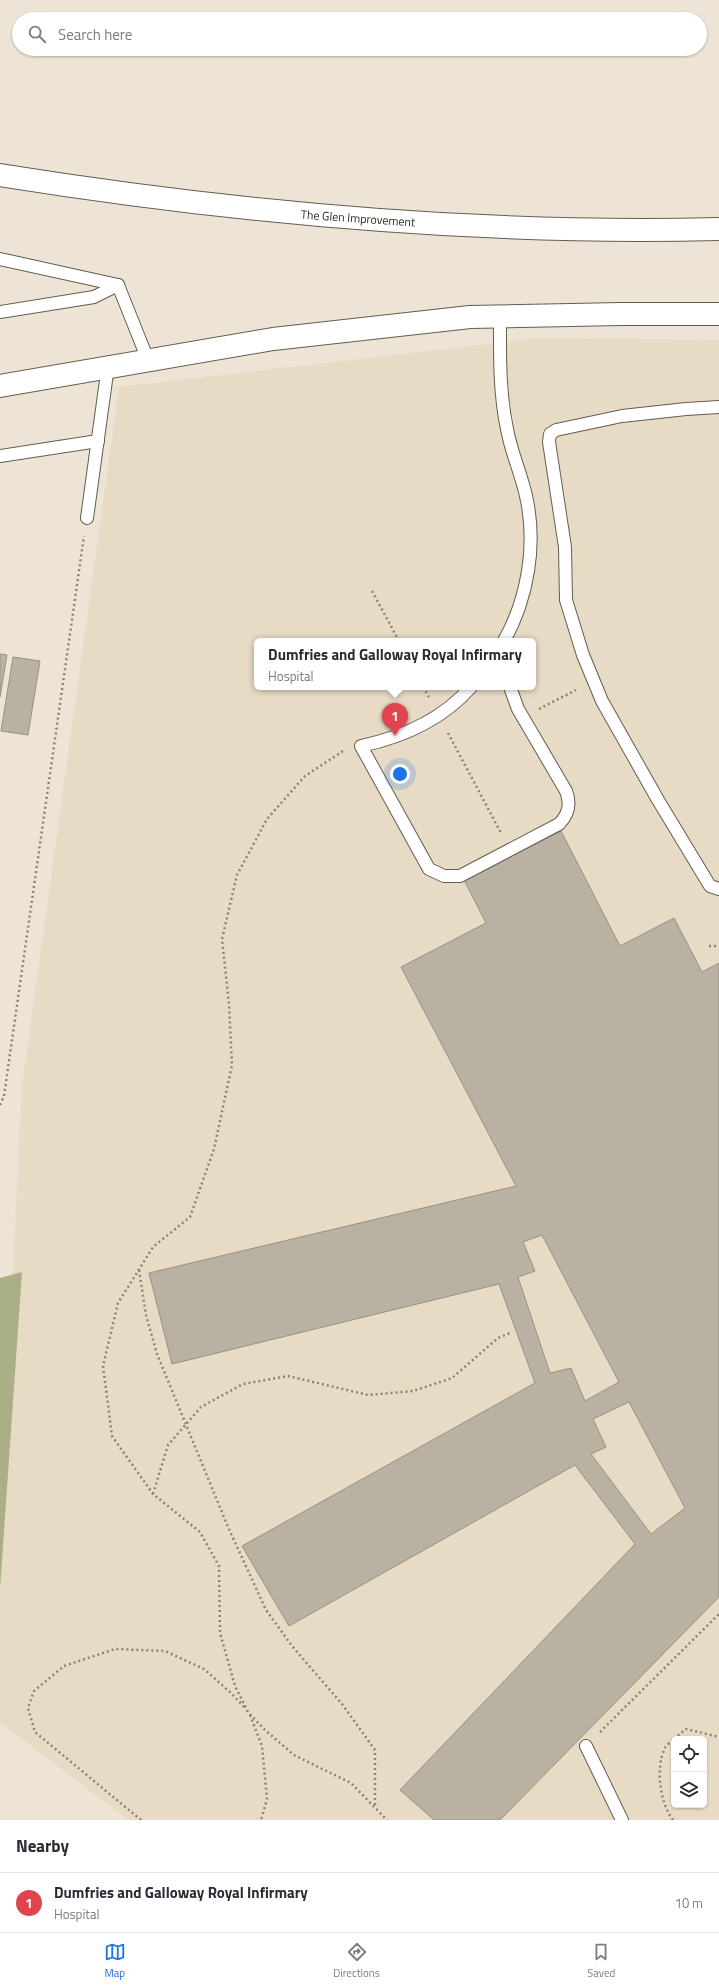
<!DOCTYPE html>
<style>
:root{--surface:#fff;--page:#f2f2f3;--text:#2b2b33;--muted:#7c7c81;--line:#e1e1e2;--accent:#1a73e8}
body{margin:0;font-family:"Titillium Web",sans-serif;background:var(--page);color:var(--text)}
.controls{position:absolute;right:12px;bottom:12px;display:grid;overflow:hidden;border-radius:6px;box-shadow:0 1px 3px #0004}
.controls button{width:36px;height:36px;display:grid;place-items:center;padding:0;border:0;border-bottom:1px solid var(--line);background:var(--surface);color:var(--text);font:20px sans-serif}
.you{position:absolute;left:400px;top:774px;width:14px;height:14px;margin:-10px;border:3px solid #fff;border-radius:50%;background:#1a73e8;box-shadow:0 0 0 6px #1a73e833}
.badge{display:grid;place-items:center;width:26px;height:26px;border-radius:50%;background:var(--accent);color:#fff;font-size:13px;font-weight:700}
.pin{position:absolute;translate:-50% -33px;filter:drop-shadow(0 1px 2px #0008)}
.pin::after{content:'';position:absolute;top:21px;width:14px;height:12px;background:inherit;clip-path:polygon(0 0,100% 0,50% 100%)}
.popup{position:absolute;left:254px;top:638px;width:282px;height:52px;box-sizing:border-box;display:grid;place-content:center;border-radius:6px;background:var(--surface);filter:drop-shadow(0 1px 3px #0005);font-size:13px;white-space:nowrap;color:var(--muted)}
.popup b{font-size:15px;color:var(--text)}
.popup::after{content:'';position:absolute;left:50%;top:100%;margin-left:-8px;border:8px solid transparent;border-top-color:var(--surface)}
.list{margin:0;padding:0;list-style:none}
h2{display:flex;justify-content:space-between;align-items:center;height:52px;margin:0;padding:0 16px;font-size:17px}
h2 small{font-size:13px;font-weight:400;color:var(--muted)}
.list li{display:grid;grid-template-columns:26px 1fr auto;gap:12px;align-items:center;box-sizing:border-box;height:60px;padding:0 16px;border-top:1px solid var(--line)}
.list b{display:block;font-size:15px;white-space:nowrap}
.list p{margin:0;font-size:13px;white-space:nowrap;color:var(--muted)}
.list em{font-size:13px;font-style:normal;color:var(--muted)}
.icon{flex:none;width:22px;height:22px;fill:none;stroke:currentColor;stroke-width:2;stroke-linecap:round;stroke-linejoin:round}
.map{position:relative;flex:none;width:719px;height:1820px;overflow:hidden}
.search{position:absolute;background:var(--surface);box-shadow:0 1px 3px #0004;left:12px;right:12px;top:12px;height:44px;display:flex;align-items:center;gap:10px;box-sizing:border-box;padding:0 14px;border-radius:22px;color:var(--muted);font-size:15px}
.sheet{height:112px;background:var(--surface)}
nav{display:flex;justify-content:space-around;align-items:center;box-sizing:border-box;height:56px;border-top:1px solid var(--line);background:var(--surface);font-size:11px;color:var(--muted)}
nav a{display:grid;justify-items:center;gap:2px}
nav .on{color:var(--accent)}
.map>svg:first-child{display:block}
.built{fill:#e8dbc5;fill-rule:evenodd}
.forest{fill:#aaaf86}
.building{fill:#b9b1a2;stroke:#999183;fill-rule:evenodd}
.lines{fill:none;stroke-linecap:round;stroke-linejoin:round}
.service-casing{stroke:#645c4f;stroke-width:14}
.minor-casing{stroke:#645c4f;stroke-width:24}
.trunk-casing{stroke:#645c4f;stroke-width:24}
.path{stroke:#898379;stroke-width:2.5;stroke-dasharray:2 3;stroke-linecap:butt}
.service{stroke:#fff;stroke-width:12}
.minor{stroke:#fff;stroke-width:22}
.trunk{stroke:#fff;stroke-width:22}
.labels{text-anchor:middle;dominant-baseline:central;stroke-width:3;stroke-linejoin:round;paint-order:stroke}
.street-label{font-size:12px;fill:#2e2a25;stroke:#fff}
</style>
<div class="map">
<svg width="719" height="1820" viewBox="0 0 719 1820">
<rect width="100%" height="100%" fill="#ede4d5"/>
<!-- built -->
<path class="built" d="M540,338L719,340V1820H128L0,1722V1533L22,1086L119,387ZM257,641H533V687H257ZM674,1739H704V1805H674Z"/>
<!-- forest -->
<path class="forest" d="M22,1272L0,1589V1278Z"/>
<!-- building -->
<g class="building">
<path d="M0,654L7,655L0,697Z"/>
<path d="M13,657L40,661L28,735L1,731Z"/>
<path d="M561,831L620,946L674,918L702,972L719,963V1597L500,1820H434L400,1790L635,1544L575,1465L289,1626L242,1546L535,1383L499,1284L172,1364L149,1273L516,1186L401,967L486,923L464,880ZM542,1235L619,1382L585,1401L571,1368L550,1373L518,1277L535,1271L523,1242ZM629,1402L685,1508L651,1534L591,1454L606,1447L593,1419Z"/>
</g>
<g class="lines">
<!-- service casing -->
<g class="service-casing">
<g id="service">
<path d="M0,259L118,285"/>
<path d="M118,285L148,360"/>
<path d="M0,312L94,297L118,285"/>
<path d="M500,316C500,354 499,391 507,429C511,452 521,473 526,496C537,544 528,598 504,641"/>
<path d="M719,407L686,409L622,416L556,430L550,434L549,442L565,547L566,600L583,655L602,701L658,800L710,886L719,889"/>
<path d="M0,456L98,441"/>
<path d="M87,518L108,366"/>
<path d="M471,687C443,719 403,737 361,746L429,869L444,876H460L559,824C569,814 571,804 566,791L518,709L510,687"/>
<path d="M586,1746L622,1820"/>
</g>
</g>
<!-- minor casing -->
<g class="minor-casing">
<path id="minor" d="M0,386L273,339L470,317L621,314H719"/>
</g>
<!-- trunk casing -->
<g class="trunk-casing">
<path id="trunk" d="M0,175C238,213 478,235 719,229"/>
</g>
<!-- path -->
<g class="path">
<path d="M372,591L399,641"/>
<path d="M423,687L429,697"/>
<path d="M539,709L576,690"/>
<path d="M448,733L501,833"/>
<path d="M343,751L305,776L267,819L237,875L222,939L229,1004L232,1065L214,1149L190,1217L153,1247L118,1303L103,1366L112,1436L153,1494L200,1532L219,1566L220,1633L235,1686L248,1712L265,1730L294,1755L351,1783L387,1820"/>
<path d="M709,946H719"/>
<path d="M0,1105L4,1096L84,536"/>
<path d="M139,1270L146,1315L157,1354L228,1527L266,1610L292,1646L342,1704L375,1750V1805"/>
<path d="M153,1494L168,1445L201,1407L243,1384L288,1376L368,1395L413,1391L452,1378L498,1338L510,1333"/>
<path d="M250,1715L262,1746L267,1799L261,1820"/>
<path d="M600,1732L719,1614"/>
<path d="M674,1739L686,1729L719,1737"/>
<path d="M141,1820L35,1732L28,1708L34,1691L64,1666L115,1649L165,1651L204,1669L231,1693L246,1709"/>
<path d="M673,1820C660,1803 655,1768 665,1748C666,1745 671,1742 674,1739"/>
</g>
<!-- service -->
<use href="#service" class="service"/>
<!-- minor -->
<use href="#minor" class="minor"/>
<!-- trunk -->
<use href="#trunk" class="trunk"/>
</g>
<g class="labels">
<!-- street labels -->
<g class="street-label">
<text transform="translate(358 218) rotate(4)">The Glen Improvement</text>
</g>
</g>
</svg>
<div class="controls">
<button><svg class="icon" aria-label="locate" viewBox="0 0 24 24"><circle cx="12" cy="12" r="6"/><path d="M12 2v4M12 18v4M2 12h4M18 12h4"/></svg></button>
<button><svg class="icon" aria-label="layers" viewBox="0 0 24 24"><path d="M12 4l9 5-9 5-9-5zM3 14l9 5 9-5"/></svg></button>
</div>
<div class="you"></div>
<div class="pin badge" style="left:395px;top:736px;background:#e0444e">1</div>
<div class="popup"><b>Dumfries and Galloway Royal Infirmary</b>Hospital</div>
<div class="search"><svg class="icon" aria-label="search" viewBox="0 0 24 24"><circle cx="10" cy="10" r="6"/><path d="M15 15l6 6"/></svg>Search here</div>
</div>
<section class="sheet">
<h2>Nearby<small></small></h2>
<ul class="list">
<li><span class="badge" style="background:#e0444e">1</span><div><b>Dumfries and Galloway Royal Infirmary</b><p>Hospital</p></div><em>10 m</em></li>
</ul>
</section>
<nav>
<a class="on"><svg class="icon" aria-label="map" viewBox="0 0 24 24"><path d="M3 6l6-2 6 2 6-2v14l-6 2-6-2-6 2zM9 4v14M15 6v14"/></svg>Map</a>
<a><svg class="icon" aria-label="directions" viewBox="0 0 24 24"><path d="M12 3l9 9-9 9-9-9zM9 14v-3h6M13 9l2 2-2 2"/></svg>Directions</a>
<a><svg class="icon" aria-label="saved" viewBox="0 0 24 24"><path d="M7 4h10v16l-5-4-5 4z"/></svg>Saved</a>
</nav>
